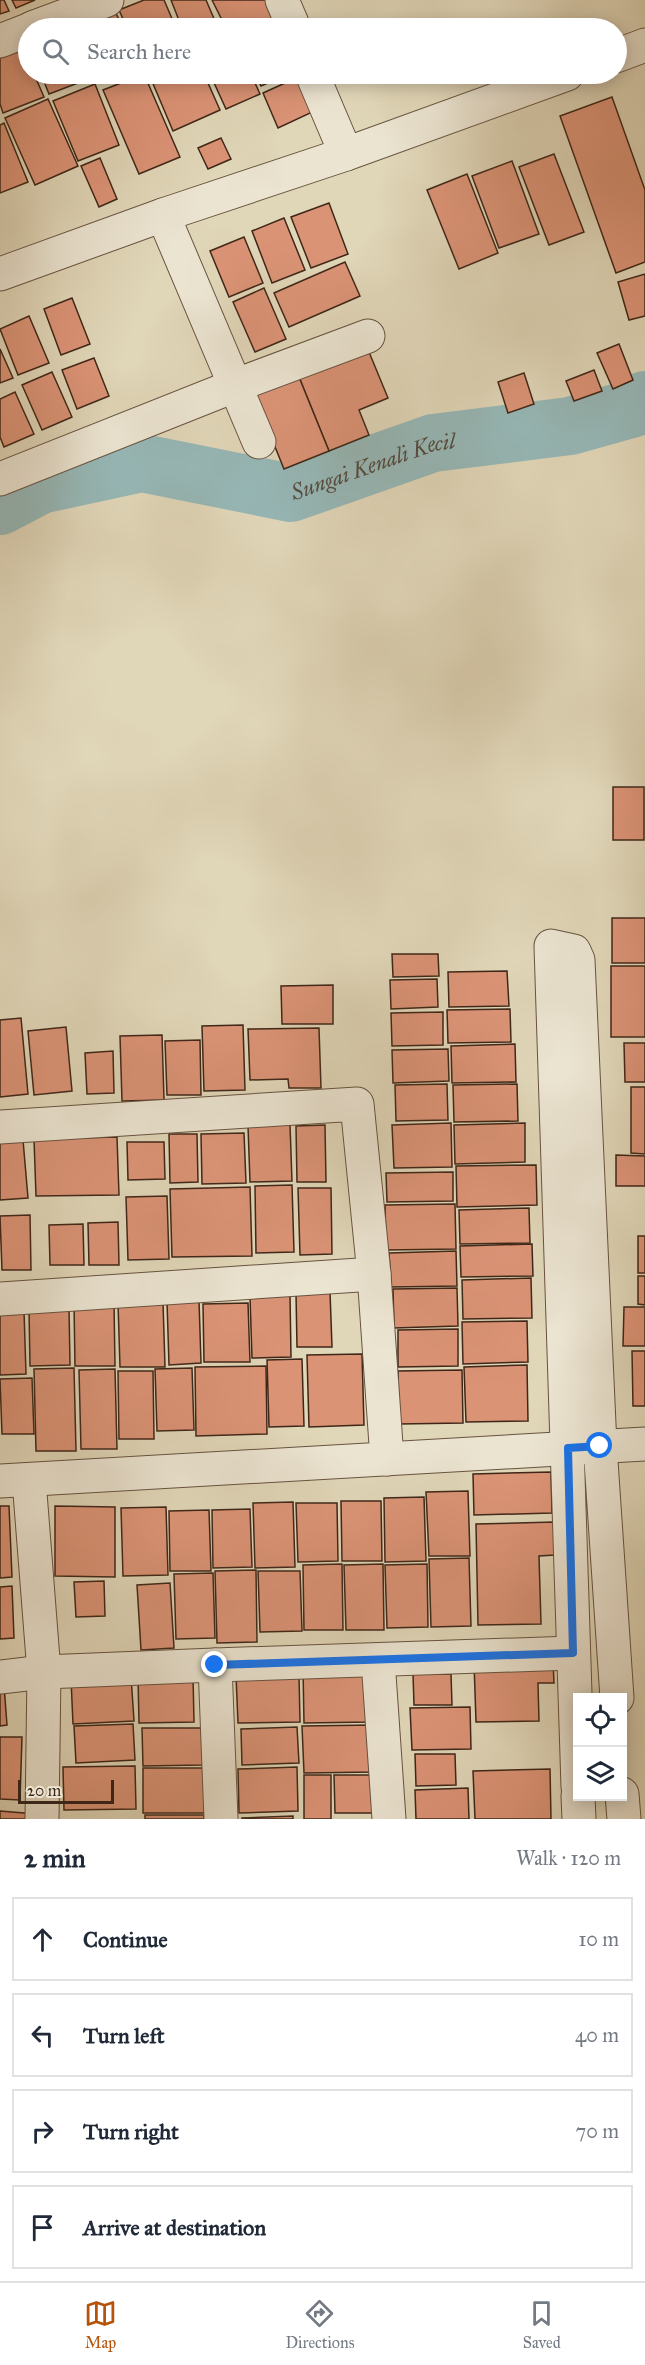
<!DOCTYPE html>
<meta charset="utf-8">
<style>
:root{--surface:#fff;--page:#f6f6f7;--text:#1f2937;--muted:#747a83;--line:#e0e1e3;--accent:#b45309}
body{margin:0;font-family:"IM FELL Great Primer",serif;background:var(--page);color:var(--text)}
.controls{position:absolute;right:18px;bottom:18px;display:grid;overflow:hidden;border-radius:0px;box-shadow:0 3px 15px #0003}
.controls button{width:54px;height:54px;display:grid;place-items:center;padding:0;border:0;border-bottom:2px solid var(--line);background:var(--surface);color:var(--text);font:30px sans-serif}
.scale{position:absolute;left:18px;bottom:15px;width:96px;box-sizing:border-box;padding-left:6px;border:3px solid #3f2718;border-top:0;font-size:16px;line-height:21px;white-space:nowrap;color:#3f2718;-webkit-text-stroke:4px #ebe4d1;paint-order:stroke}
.stop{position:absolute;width:18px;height:18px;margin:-14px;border:4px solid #1a73e8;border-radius:50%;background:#fff}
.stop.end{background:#1a73e8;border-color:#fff;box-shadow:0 2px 6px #0008}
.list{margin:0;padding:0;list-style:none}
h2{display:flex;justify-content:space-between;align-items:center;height:78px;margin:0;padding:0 24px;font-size:26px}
h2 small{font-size:20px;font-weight:400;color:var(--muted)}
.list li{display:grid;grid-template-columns:39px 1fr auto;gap:18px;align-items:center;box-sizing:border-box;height:84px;margin:0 12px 12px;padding:0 12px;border:2px solid var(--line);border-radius:0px}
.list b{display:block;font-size:22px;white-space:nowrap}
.list em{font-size:20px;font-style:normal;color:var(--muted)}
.icon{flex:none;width:33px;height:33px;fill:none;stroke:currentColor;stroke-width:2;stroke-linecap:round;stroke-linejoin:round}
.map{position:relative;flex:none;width:645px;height:1819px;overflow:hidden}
.search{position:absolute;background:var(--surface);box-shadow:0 3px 15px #0003;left:18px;right:18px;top:18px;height:66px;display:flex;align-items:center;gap:15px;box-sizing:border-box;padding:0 21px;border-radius:33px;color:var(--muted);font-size:22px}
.sheet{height:462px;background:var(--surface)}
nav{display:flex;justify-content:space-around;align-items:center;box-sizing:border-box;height:84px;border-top:2px solid var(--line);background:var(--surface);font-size:16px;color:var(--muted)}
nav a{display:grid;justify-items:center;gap:3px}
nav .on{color:var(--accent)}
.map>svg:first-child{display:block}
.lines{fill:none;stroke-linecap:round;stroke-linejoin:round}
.river{stroke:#96b7b6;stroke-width:58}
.building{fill:#db9376;stroke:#3f2718;stroke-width:1.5}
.minor-casing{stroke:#675340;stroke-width:35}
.minor{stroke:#ebe4d1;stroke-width:33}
.route{stroke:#1a73e8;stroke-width:8}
.labels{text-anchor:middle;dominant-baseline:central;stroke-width:5;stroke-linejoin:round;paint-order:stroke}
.water-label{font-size:22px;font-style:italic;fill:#554b40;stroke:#ebe4d1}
</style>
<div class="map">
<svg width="645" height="1819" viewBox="0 0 645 1819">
<rect width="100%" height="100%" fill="#e0d6b8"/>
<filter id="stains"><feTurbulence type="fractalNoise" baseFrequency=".00333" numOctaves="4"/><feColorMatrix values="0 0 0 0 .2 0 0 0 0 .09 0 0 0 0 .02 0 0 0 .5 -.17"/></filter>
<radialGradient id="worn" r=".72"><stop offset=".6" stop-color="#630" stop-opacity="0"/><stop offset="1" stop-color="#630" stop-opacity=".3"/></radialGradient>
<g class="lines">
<!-- river -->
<path class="river" id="s1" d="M0,506L40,485L142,463L291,493L433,443L570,426L634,408L645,400"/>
</g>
<!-- building -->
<g class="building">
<path d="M0,0H4L9,11L0,14Z"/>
<path d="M12,0H35L16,8Z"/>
<path d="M144,0H164L176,28H127L119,10Z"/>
<path d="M171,0H206L218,28H182Z"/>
<path d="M212,0H272L280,16L254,28H226Z"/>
<path d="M113,7L123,28H73Z"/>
<path d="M24,47L28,59V74H34L44,97L3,113L0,104V56Z"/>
<path d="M41,74H89L91,78L49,94Z"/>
<path d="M93,74H118L97,83Z"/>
<path d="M144,74L180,157L139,174L103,90Z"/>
<path d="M163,74H204L220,110L173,131L151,79Z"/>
<path d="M210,74H251L260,94L226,109Z"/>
<path d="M255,74H289L261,86Z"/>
<path d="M305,74L321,108L278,128L263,93Z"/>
<path d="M95,84L119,145L78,161L53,101Z"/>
<path d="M612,97L645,190V262L616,273L560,116Z"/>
<path d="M48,99L78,166L35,185L5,118Z"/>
<path d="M4,123L28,182L0,193V125Z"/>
<path d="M221,138L231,159L208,169L198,148Z"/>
<path d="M554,154L584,232L549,245L519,167Z"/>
<path d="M100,158L117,199L99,207L81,166Z"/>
<path d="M512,161L539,234L499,248L472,176Z"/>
<path d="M467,174L498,253L459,269L427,190Z"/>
<path d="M329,203L348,254L311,268L291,217Z"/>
<path d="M284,218L305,270L272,283L252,231Z"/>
<path d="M244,237L263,283L229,297L210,251Z"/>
<path d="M345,262L360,296L289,327L274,293Z"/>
<path d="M645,274V316L629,320L618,282Z"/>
<path d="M264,288L286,339L255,352L233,302Z"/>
<path d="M72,298L90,344L61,355L44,309Z"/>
<path d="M29,316L49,363L18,375L0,329Z"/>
<path d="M619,344L633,380L613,389L597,353Z"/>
<path d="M0,349L13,378L0,383Z"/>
<path d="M369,352L388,398L359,410L369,435L329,451L299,377Z"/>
<path d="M94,358L109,396L77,409L62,370Z"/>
<path d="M594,370L602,391L574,401L566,381Z"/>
<path d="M52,372L72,417L42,430L22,385Z"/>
<path d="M524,373L534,404L508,413L498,382Z"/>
<path d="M299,377L329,451L284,469L254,395Z"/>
<path d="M15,392L34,434L4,447L0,437V399Z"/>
<rect x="613" y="787" width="31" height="53"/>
<rect x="612" y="918" width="33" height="45"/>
<path d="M392,954H438L439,976L393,977Z"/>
<rect x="611" y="966" width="34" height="71"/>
<path d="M507,971L509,1006L449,1007L448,972Z"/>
<path d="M437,979L438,1007L391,1009L390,980Z"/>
<path d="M333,985V1024H282L281,986Z"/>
<path d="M510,1009L511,1042L448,1043L447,1010Z"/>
<path d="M443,1012V1045L392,1046L391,1013Z"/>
<path d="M21,1018L28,1094L0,1097V1020Z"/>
<path d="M243,1025L245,1090L204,1091L202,1026Z"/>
<path d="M66,1027L72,1091L34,1095L28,1031Z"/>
<path d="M319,1028L321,1088H289L288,1079L250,1080L248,1029Z"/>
<path d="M162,1035L164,1100L122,1101L120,1036Z"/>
<path d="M200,1040L201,1095H167L165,1041Z"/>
<path d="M624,1043H645V1082H625Z"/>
<path d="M515,1044L516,1082L452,1083L451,1046Z"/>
<path d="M448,1049L449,1081L393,1083L392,1050Z"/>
<path d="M113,1051L114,1093L87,1094L85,1053Z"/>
<path d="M447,1084L448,1120L396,1121L395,1085Z"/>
<path d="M517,1084L518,1121L454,1122L453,1085Z"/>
<path d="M631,1087H645V1154L631,1153Z"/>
<path d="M451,1123L452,1167L394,1168L392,1125Z"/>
<path d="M525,1123V1162L455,1164L454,1125Z"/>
<path d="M290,1125L292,1181L250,1182L248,1126Z"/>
<path d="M325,1125L326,1182H297L296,1126Z"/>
<path d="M244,1133L246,1183L202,1184L201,1134Z"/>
<path d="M169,1134H197L198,1182L170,1183Z"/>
<path d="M117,1137L119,1195L36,1196L34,1139Z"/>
<path d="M23,1140L28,1198L0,1200V1142Z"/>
<path d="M127,1142H164L165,1179L128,1180Z"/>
<path d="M616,1155L645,1156V1186H616Z"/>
<path d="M536,1165L537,1205L457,1207L456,1166Z"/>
<path d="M453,1172V1201L387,1202L386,1173Z"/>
<path d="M292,1185L294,1252L256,1253L255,1186Z"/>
<path d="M250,1187L252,1256L172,1257L170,1189Z"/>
<path d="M298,1188H331L332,1254L300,1255Z"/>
<path d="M167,1196L169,1259L128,1260L126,1197Z"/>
<path d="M455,1204L456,1249L386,1250L385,1205Z"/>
<path d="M529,1208L530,1243L460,1244L459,1210Z"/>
<path d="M30,1215L31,1270H2L0,1216Z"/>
<path d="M118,1222L119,1265H89L88,1223Z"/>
<path d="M83,1224L84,1265H50L49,1225Z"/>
<rect x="638" y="1236" width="7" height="37"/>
<path d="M532,1244L533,1276L461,1277L460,1246Z"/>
<path d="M456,1251L457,1286L391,1287L389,1253Z"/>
<path d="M638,1276H645V1305L638,1304Z"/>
<path d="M531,1278L532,1318L463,1319L462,1280Z"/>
<path d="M457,1288L458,1326L394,1328L393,1289Z"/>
<path d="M330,1292L332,1347H297L296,1293Z"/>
<path d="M290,1296L291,1357L252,1358L250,1297Z"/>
<path d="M199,1300L201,1363L169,1365L167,1301Z"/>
<path d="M163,1302L165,1367H120L118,1303Z"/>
<path d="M74,1303H114L115,1366H75Z"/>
<path d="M248,1303L250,1362H204L203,1304Z"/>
<path d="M624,1307H645V1346H623Z"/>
<path d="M69,1308L70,1365L30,1366L29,1309Z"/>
<path d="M0,1311H24L26,1374L0,1375Z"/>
<path d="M527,1321L528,1362L463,1364L462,1322Z"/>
<path d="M458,1329V1366L398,1367V1330Z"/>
<path d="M632,1351H645V1406H633Z"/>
<path d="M362,1354L364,1425L309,1427L307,1355Z"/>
<path d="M302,1359L304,1426L269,1427L267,1360Z"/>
<path d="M527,1365L528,1421L466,1422L464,1367Z"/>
<path d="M266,1366L267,1434L196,1436L195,1367Z"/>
<path d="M74,1368L76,1451H36L34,1369Z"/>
<path d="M192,1368L194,1430L157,1431L155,1369Z"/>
<path d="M115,1369L117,1449H81L79,1370Z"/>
<path d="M462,1370L463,1423L399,1424L398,1371Z"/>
<path d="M118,1371H153L154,1439H119Z"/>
<path d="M32,1378L34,1434H2L0,1379Z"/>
<path d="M551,1472L552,1513L474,1515L473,1474Z"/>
<path d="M468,1491L470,1556H429L426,1492Z"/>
<path d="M424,1497L426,1561L385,1562L384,1498Z"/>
<path d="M341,1501H381L382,1561H342Z"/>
<path d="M293,1502L295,1567L255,1568L253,1503Z"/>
<path d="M296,1503H337L338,1561L298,1562Z"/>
<path d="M0,1506H9L12,1577L0,1578Z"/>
<path d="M55,1506L115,1507V1577L55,1576Z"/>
<path d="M166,1507L168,1575L123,1576L121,1508Z"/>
<path d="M250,1509L252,1567L213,1568L212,1510Z"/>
<path d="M209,1510L211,1571H170L169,1511Z"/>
<path d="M554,1522L555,1555L539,1556L541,1624L478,1625L476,1524Z"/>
<path d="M469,1558L471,1626L431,1627L429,1559Z"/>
<path d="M342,1564L343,1630H304L303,1565Z"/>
<path d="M383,1564L384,1630H346L344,1565Z"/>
<path d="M427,1564L428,1627L387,1628L385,1565Z"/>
<path d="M256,1570L257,1642L217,1643L215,1571Z"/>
<path d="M258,1571H300L302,1631L260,1632Z"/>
<path d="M213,1573L215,1638L176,1639L174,1574Z"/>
<path d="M104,1581L105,1616L76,1617L74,1582Z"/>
<path d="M170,1583L174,1648L141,1650L137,1585Z"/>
<path d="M12,1586L14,1638L0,1639V1587Z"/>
<path d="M553,1661L554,1683H538L539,1721L476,1722L474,1662Z"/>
<path d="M369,1667L371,1722L304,1723L303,1668Z"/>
<path d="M413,1674H451L452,1705H414Z"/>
<path d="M299,1675L300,1722L238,1723L236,1676Z"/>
<path d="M131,1676L134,1721L73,1724L71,1679Z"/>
<path d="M193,1676L194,1722L139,1723L138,1677Z"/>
<path d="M0,1685H4L7,1725L0,1726Z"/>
<path d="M470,1707L471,1749L412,1750L410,1708Z"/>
<path d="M133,1724L135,1760L76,1763L74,1726Z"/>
<path d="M374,1725L376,1772L304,1773L302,1726Z"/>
<path d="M297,1727L299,1763L242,1765L241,1729Z"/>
<path d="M142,1728H202L203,1765L143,1766Z"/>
<path d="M0,1737H22L20,1800L0,1799Z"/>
<path d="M415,1754H455L456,1785L416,1786Z"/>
<path d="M135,1766L136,1809L64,1810L63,1767Z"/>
<path d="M297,1767L298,1811L239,1813L238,1769Z"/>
<path d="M143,1768H212L213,1813H143Z"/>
<path d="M550,1769L551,1819H475L473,1771Z"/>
<rect x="304" y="1775" width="27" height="44"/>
<path d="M334,1775H371L372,1813H335Z"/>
<path d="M468,1788L469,1819H416L415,1790Z"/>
<path d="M0,1811L36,1814L35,1819H0Z"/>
<rect x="145" y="1815" width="59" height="4"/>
<path d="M293,1816V1819H242V1818Z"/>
</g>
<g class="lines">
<!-- minor casing -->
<g class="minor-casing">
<g id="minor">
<path d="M282,0L294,28"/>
<path d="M32,28L107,0"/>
<path d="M0,41L28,30"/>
<path d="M616,56L645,45"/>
<path d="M312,74L346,154"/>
<path d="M163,215L259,442"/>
<path d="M0,274L163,215L346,154L567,74"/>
<path d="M0,479L234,386L368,336"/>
<path d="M0,1127L357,1104L374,1274L387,1459"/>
<path d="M0,1299L374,1274"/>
<path d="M29,1480L44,1672L42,1819"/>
<path d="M0,1481L645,1444"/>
<path d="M378,1660L389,1819"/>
<path d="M215,1665L221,1819"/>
<path d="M0,1677L44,1672L215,1665L573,1653"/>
<path d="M578,1787L551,946L574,951L578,960L600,1446L617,1698"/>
<path d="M622,1794L624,1819"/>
<path d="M578,1796L579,1819"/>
</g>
</g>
<!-- minor -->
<use href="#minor" class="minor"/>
</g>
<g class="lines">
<!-- route -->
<path class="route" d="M215,1665L573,1653L568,1448L600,1446"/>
</g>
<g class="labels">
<!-- water labels -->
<g class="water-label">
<text stroke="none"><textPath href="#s1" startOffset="388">Sungai Kenali Kecil</textPath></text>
</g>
</g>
<rect width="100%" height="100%" filter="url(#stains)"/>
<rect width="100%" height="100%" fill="url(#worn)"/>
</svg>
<div class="controls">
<button><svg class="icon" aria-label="locate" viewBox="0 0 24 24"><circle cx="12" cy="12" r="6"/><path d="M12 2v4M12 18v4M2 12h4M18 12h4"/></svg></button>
<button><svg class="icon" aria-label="layers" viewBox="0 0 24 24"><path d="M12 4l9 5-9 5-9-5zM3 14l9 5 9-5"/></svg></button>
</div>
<div class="scale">20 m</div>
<div class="stop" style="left:600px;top:1446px"></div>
<div class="stop end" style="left:215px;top:1665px"></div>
<div class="search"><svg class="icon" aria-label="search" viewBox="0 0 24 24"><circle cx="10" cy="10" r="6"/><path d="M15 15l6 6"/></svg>Search here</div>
</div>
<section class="sheet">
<h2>2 min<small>Walk · 120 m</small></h2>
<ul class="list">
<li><svg class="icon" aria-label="ahead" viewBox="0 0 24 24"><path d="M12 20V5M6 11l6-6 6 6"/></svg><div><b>Continue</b></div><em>10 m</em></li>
<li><svg class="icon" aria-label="left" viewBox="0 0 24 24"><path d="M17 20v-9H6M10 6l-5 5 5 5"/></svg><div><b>Turn left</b></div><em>40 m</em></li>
<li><svg class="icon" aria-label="right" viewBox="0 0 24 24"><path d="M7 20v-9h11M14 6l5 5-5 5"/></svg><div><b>Turn right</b></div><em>70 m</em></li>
<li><svg class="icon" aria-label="arrive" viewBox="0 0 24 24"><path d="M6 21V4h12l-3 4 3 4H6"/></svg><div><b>Arrive at destination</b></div></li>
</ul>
</section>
<nav>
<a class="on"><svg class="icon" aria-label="map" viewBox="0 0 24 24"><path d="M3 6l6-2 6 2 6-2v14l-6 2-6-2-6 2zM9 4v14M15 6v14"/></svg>Map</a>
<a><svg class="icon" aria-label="directions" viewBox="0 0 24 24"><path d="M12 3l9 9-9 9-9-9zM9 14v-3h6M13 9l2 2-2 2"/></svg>Directions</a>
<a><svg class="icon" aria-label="saved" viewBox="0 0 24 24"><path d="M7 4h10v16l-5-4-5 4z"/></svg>Saved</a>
</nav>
